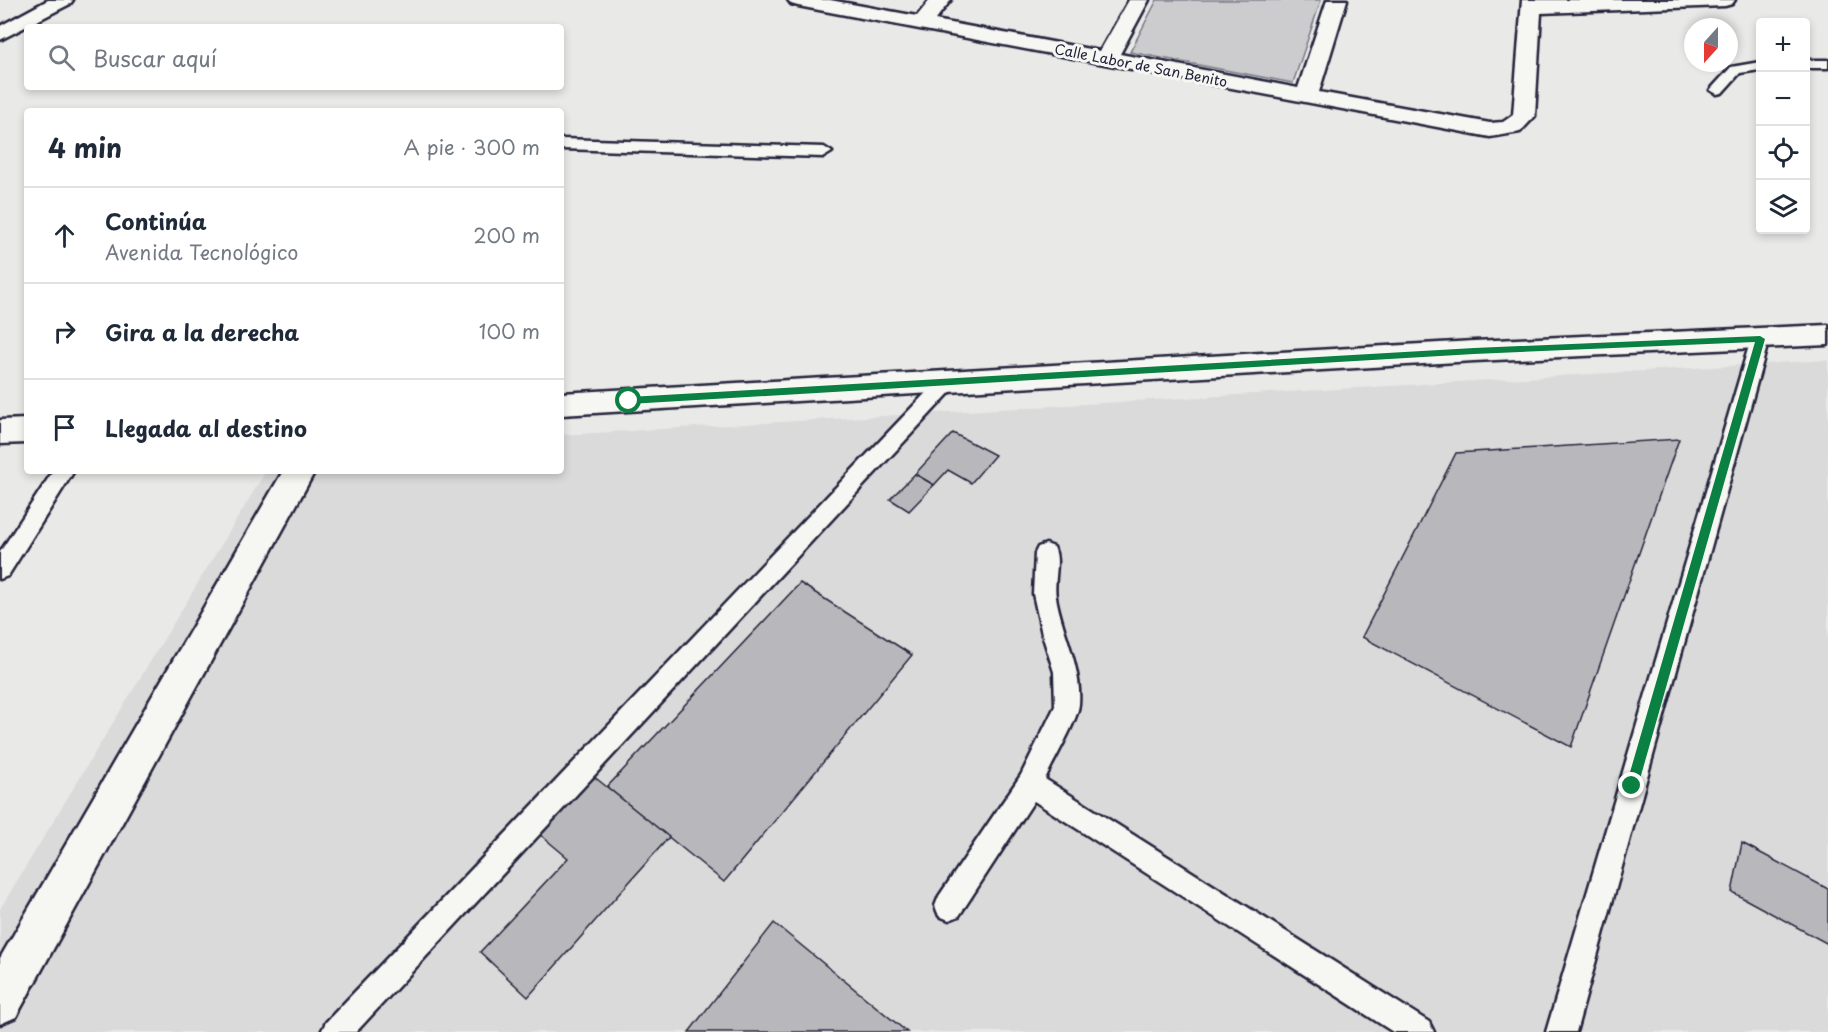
<!DOCTYPE html>
<html lang="es">
<meta charset="utf-8">
<style>
:root{--surface:#fff;--page:#f6f6f7;--text:#1f2937;--muted:#747a83;--line:#e0e1e3}
body{margin:0;font-family:"Playpen Sans",sans-serif;background:var(--page);color:var(--text)}
.controls{position:absolute;right:18px;top:18px;display:grid;overflow:hidden;border-radius:6px;box-shadow:0 3px 9px #0003}
.controls button{width:54px;height:54px;display:grid;place-items:center;padding:0;border:0;border-bottom:2px solid var(--line);background:var(--surface);color:var(--text);font:30px sans-serif}
.compass{position:absolute;left:1684px;top:18px;width:54px;height:54px;border-radius:50%;background:var(--surface);box-shadow:0 3px 9px #0003;rotate:201deg}
.stop{position:absolute;width:18px;height:18px;margin:-14px;border:4px solid #0b8043;border-radius:50%;background:#fff}
.stop.end{background:#0b8043;border-color:#fff;box-shadow:0 2px 6px #0008}
.list{margin:0;padding:0;list-style:none}
h2{display:flex;justify-content:space-between;align-items:center;height:78px;margin:0;padding:0 24px;font-size:26px}
h2 small{font-size:20px;font-weight:400;color:var(--muted)}
.list li{display:grid;grid-template-columns:39px 1fr auto;gap:18px;align-items:center;box-sizing:border-box;height:96px;padding:0 24px;border-top:2px solid var(--line)}
.list b{display:block;font-size:22px;white-space:nowrap}
.list p{margin:0;font-size:20px;white-space:nowrap;color:var(--muted)}
.list em{font-size:20px;font-style:normal;color:var(--muted)}
.icon{flex:none;width:33px;height:33px;fill:none;stroke:currentColor;stroke-width:2;stroke-linecap:round;stroke-linejoin:round}
.map{position:relative;flex:none;width:1828px;height:1032px;overflow:hidden}
.search{position:absolute;background:var(--surface);box-shadow:0 3px 9px #0003;left:24px;top:24px;width:540px;height:66px;display:flex;align-items:center;gap:15px;box-sizing:border-box;padding:0 21px;border-radius:6px;color:var(--muted);font-size:22px}
.panel{position:absolute;background:var(--surface);box-shadow:0 3px 9px #0003;left:24px;top:108px;width:540px;height:366px;border-radius:6px}
.map>svg:first-child{display:block}
.built{fill:#dadada}
.green{fill:#ccccce;stroke:#777784;stroke-width:1.5}
.building{fill:#b8b8bc;stroke:#22223b;stroke-width:1.5}
.lines{fill:none;stroke-linecap:round;stroke-linejoin:round}
.service-casing{stroke:#22223b;stroke-width:5}
.minor-casing{stroke:#22223b;stroke-width:5}
.tertiary-casing{stroke:#22223b;stroke-width:5}
.secondary-casing{stroke:#22223b;stroke-width:5}
.service{fill:#f6f6f2;fill-rule:evenodd}
.minor{fill:#f6f6f2;fill-rule:evenodd}
.tertiary{fill:#f6f6f2;fill-rule:evenodd}
.secondary{fill:#f6f6f2;fill-rule:evenodd}
.route{fill:#0b8043}
.labels{text-anchor:middle;dominant-baseline:central;stroke-width:6;stroke-linejoin:round;paint-order:stroke}
.far-street-label{font-size:14px;fill:#22223b;stroke:#f6f6f2}
</style>
<div class="map">
<svg width="1828" height="1032" viewBox="0 0 1828 1032">
<rect width="100%" height="100%" fill="#e9e9e7"/>
<filter id="ink" filterUnits="userSpaceOnUse"><feTurbulence type="fractalNoise" baseFrequency=".0167" numOctaves="2"/><feDisplacementMap in="SourceGraphic" scale="12" xChannelSelector="R" yChannelSelector="G"/><feConvolveMatrix kernelMatrix="1 2 1 2 8 2 1 2 1" color-interpolation-filters="sRGB"/></filter>
<g filter="url(#ink)">
<!-- built -->
<path class="built" d="M1828,360V1032H0V909L266,471H561V435Z"/>
<!-- green -->
<path class="green" d="M1157,0H1321L1293,83L1130,52Z"/>
<!-- building -->
<g class="building">
<path d="M953,433L995,455L971,483L948,470L934,485L915,474Z"/>
<path d="M1679,439L1571,747L1362,637L1456,453Z"/>
<path d="M915,474L934,485L909,511L890,499Z"/>
<path d="M800,583L912,655L724,882L607,787Z"/>
<path d="M592,775L669,837L528,997L480,952L568,858L537,832Z"/>
<path d="M1742,843L1828,889V944L1732,892Z"/>
<path d="M774,923L907,1032H689Z"/>
</g>
<g class="lines">
<!-- service casing -->
<g class="service-casing">
<g id="service">
<rect x="1806" y="60" width="22" height="8"/>
<path d="M1760,62V70L1740,73L1722,93L1717,94L1710,90L1731,67Z"/>
<path d="M561,139L824,147L832,152L824,157L561,149Z"/>
<path d="M1760,333L1766,335L1769,339L1576,1032H1546L1751,339L1754,335Z"/>
<path d="M947,376L954,378L956,383L954,388L356,1032H321L326,1022L940,378Z"/>
<path d="M53,471H74L8,576L0,579V552Z"/>
<path d="M1046,544L1054,547C1061,562 1053,580 1056,597C1062,633 1082,667 1079,704C1078,720 1053,762 1045,779L1429,1022L1434,1032H1393L1034,801L959,916L949,920L939,916L935,906L939,896L1021,775L1055,706L1054,672L1042,634L1033,594L1035,553L1038,547Z"/>
</g>
</g>
<!-- minor casing -->
<g class="minor-casing">
<g id="minor">
<path d="M788,0H830L917,16L930,0H951L935,20L1100,51L1129,0H1149L1120,54L1298,88L1327,0H1347L1319,92L1490,123L1503,122L1513,115L1522,0H1735L1732,4L1725,6L1541,13L1535,116L1520,132L1490,137L798,6L791,4Z"/>
<path d="M283,471H315L16,1017L0,1024V958Z"/>
</g>
</g>
<!-- tertiary casing -->
<g class="tertiary-casing">
<path id="tertiary" d="M48,0H73L70,4L0,40V26Z"/>
</g>
<!-- secondary casing -->
<g class="secondary-casing">
<g id="secondary">
<path d="M1828,325V345L1474,361L561,415V393L1474,341Z"/>
<path d="M27,419V443L0,444V420Z"/>
</g>
</g>
<!-- service -->
<use href="#service" class="service"/>
<!-- minor -->
<use href="#minor" class="minor"/>
<!-- tertiary -->
<use href="#tertiary" class="tertiary"/>
<!-- secondary -->
<use href="#secondary" class="secondary"/>
</g>
</g>
<!-- route -->
<path class="route" d="M1760,336L1765,339L1638,786L1632,792L1626,786L1755,342L1474,354L629,404L625,401L629,397L1474,348Z"/>
<g class="labels">
<!-- far-street labels -->
<g class="far-street-label">
<text transform="translate(1141 65) rotate(11)">Calle Labor de San Benito</text>
</g>
</g>
</svg>
<div class="controls">
<button>+</button>
<button>−</button>
<button><svg class="icon" aria-label="locate" viewBox="0 0 24 24"><circle cx="12" cy="12" r="6"/><path d="M12 2v4M12 18v4M2 12h4M18 12h4"/></svg></button>
<button><svg class="icon" aria-label="layers" viewBox="0 0 24 24"><path d="M12 4l9 5-9 5-9-5zM3 14l9 5 9-5"/></svg></button>
</div>
<svg class="compass" viewBox="-18 -18 36 36"><path d="M0-13l5 13h-10z" fill="#e53935"/><path d="M0 13l5-13h-10z" fill="#747a83"/></svg>
<div class="stop" style="left:629px;top:401px"></div>
<div class="stop end" style="left:1632px;top:786px"></div>
<div class="search"><svg class="icon" aria-label="search" viewBox="0 0 24 24"><circle cx="10" cy="10" r="6"/><path d="M15 15l6 6"/></svg>Buscar aquí</div>
<section class="panel">
<h2>4 min<small>A pie · 300 m</small></h2>
<ul class="list">
<li><svg class="icon" aria-label="ahead" viewBox="0 0 24 24"><path d="M12 20V5M6 11l6-6 6 6"/></svg><div><b>Continúa</b><p>Avenida Tecnológico</p></div><em>200 m</em></li>
<li><svg class="icon" aria-label="right" viewBox="0 0 24 24"><path d="M7 20v-9h11M14 6l5 5-5 5"/></svg><div><b>Gira a la derecha</b></div><em>100 m</em></li>
<li><svg class="icon" aria-label="arrive" viewBox="0 0 24 24"><path d="M6 21V4h12l-3 4 3 4H6"/></svg><div><b>Llegada al destino</b></div></li>
</ul>
</section>
</div>
